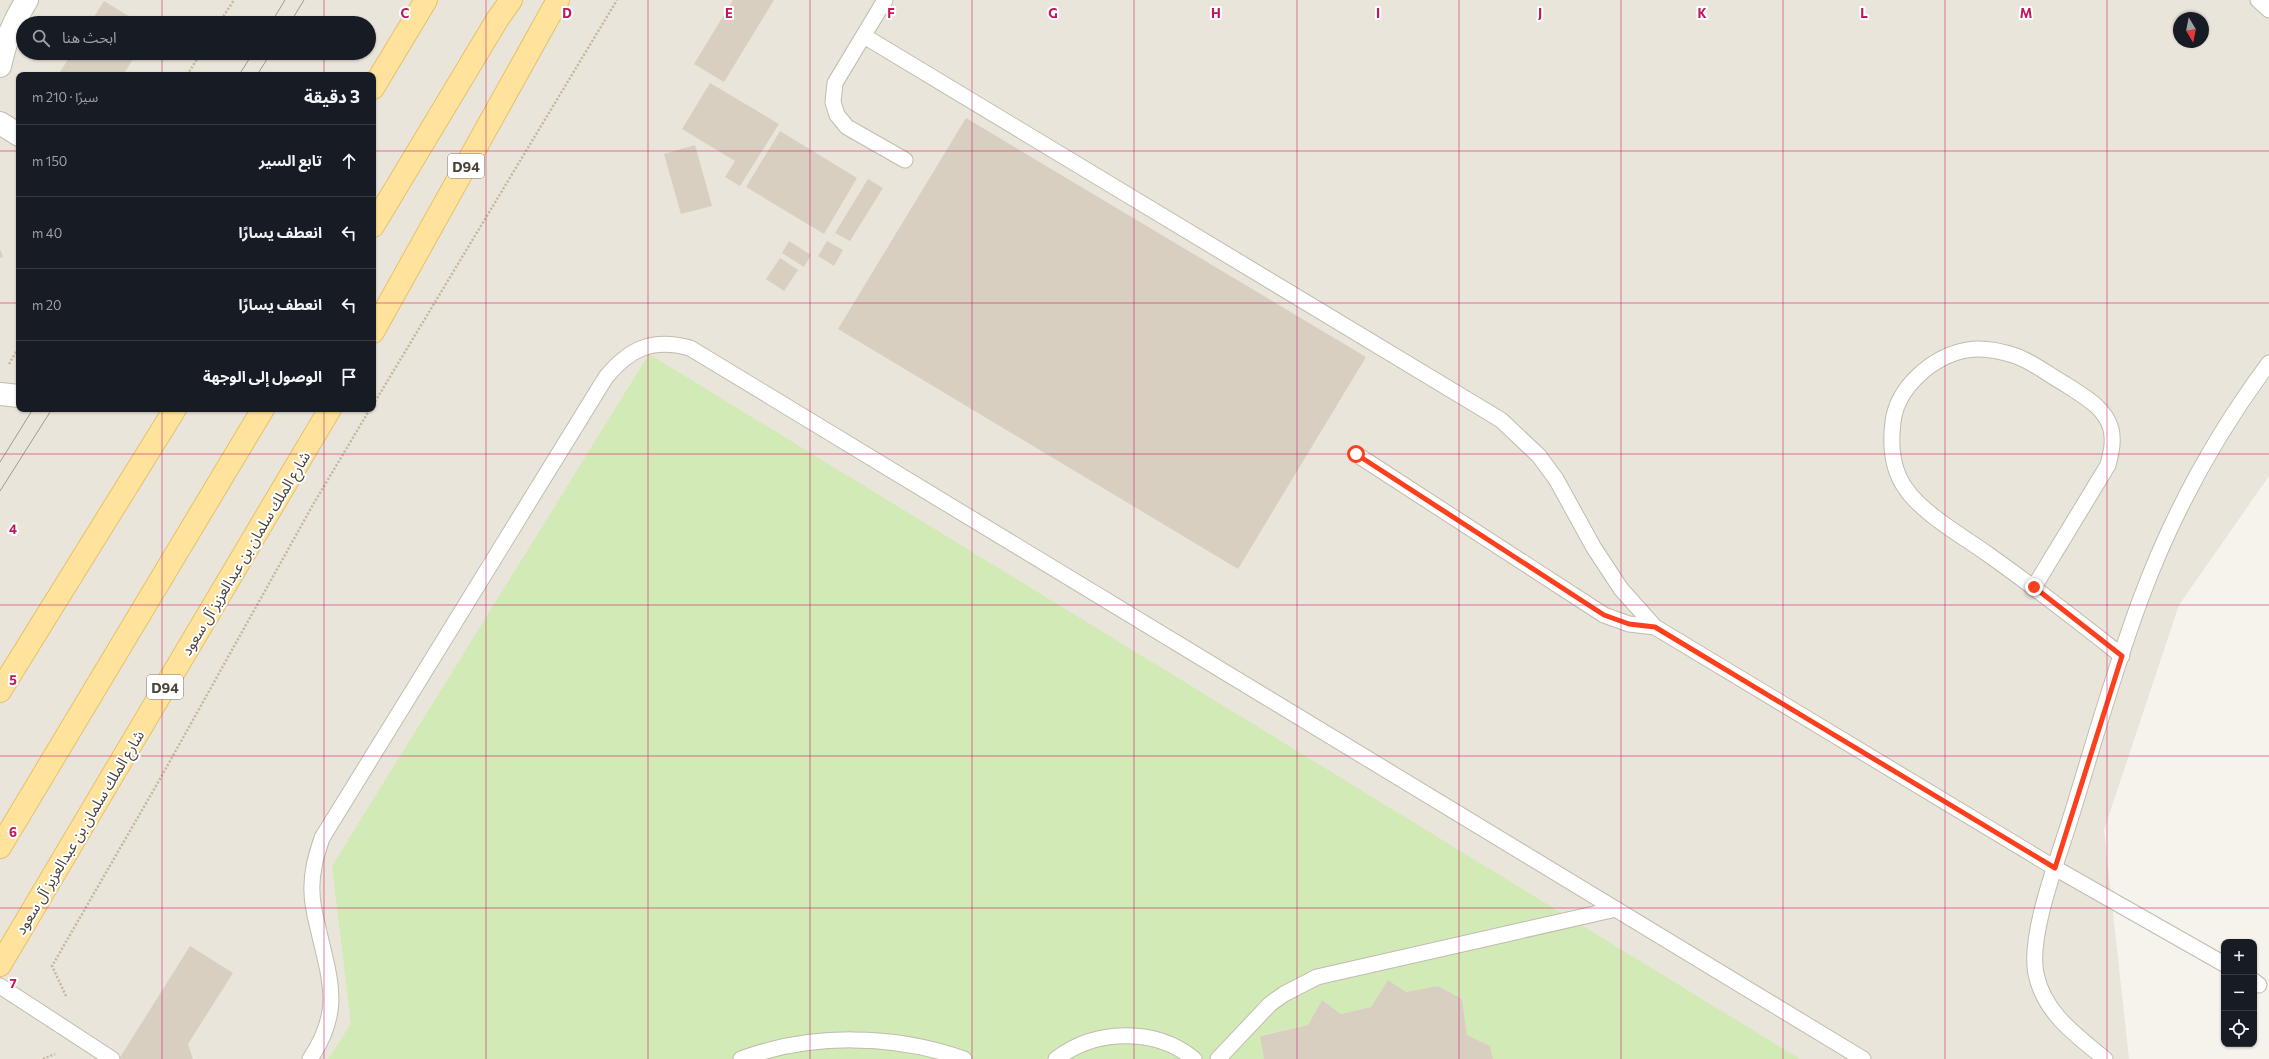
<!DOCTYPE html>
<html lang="ar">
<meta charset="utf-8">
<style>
:root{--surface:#171b24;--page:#242831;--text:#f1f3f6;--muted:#9ea1a6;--line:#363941}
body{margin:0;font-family:Commissioner,"Noto Sans Arabic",sans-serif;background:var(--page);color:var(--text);direction:rtl}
.controls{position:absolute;right:12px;bottom:12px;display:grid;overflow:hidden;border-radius:8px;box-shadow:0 1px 3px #0004}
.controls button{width:36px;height:36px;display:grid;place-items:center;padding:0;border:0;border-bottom:1px solid var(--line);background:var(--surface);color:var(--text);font:20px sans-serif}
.compass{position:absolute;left:2173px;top:12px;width:36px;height:36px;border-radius:50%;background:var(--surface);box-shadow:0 1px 3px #0004;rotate:170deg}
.stop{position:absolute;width:12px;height:12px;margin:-9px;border:3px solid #fc3f1d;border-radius:50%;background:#fff}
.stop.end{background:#fc3f1d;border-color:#fff;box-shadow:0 1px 4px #0008}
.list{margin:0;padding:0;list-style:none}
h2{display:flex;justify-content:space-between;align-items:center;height:52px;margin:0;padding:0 16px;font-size:17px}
h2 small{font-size:13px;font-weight:400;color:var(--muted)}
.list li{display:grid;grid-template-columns:26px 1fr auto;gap:12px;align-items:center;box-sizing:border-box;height:72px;padding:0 16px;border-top:1px solid var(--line)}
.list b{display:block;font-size:15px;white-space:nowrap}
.list em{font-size:13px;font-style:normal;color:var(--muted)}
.icon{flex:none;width:22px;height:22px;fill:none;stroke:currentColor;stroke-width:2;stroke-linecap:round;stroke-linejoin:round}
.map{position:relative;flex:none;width:2269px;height:1059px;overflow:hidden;direction:ltr}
.search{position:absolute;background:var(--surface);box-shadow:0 1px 3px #0004;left:16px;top:16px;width:360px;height:44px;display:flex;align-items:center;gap:10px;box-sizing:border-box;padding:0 14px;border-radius:22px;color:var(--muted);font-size:15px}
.panel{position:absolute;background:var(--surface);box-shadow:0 1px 3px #0004;left:16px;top:72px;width:360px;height:340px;border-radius:8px;direction:rtl}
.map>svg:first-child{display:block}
.residential{fill:#eae5da;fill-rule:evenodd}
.green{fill:#d2eab5}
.building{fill:#d8cfc1}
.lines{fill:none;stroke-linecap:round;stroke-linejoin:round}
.service-casing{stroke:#c2bbae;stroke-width:17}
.minor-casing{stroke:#c2bbae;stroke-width:24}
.primary-casing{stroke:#e6c16a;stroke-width:24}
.path{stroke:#c4b79f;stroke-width:2.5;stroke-dasharray:2 2;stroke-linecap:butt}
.service{stroke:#fff;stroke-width:15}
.minor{stroke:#fff;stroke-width:22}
.primary{stroke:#ffe39c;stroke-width:22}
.tram{stroke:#9a9a9a;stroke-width:1}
.route{stroke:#fc3f1d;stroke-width:5}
.grid{fill:none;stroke:#c2185b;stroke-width:1;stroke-opacity:0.55}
.labels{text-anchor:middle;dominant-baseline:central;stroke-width:4;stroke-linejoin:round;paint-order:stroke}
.shield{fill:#fff;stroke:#817c74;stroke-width:1}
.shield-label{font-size:14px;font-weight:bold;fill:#4b4439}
.street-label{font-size:15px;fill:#4b4439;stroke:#fff}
.grid-label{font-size:13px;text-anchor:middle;font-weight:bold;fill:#c2185b;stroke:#fff;stroke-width:4;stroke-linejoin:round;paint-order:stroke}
</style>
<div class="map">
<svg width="2269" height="1059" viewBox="0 0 2269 1059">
<rect width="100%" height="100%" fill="#f6f3ec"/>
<!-- residential -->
<path class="residential" d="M0,0H2269V476L2179,605L2104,830L2129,1059H0ZM2179,18H2203V42H2179ZM23,23H369V53H23ZM19,75H373V409H19Z"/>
<!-- green -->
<path class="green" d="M649,354L1800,1059H1493L1490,1046L1467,1035L1462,999L1438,986L1406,992L1388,980L1371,1007L1341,1014L1322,1000L1308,1025L1260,1035L1264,1059H328L351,1024L332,866Z"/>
<!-- building -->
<g class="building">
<path d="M733,0H774L724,82L694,64Z"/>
<path d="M104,1L140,23H90Z"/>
<path d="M72,53H137L123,75H58Z"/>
<path d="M710,83L779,124L740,186L725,177L735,161L682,129Z"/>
<path d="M966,118L1366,357L1238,569L838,329Z"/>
<path d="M780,131L857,178L824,234L746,187Z"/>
<path d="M695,145L712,206L681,214L664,154Z"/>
<path d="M868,179L883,188L850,241L835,233Z"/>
<path d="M789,241L811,255L804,267L782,253Z"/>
<path d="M827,241L843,250L834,266L818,256Z"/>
<path d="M0,249L3,257L0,258Z"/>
<path d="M780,258L798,270L784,291L766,279Z"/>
<path d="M190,946L233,973L188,1044L193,1059H119Z"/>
<path d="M1388,980L1406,992L1438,986L1462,999L1467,1035L1490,1046L1493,1059H1264L1260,1036L1308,1025L1322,1000L1341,1014L1371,1007Z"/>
</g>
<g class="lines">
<!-- service casing -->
<g class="service-casing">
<g id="service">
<path d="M885,0L835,83L833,102L837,115L847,127L905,160"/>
<path d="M2258,0L2269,10"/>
<path d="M864,36L1501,420L1539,456L1556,479L1594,548L1621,589L1655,627L2055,868L2224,964"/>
<path d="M1356,454L1604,615L1629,624L1655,627"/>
<path d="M2034,587L2108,465C2111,453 2114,442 2111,429C2105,407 2083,396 2065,384C2049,375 2033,362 2016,356C2001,351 1983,347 1967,350C1933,356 1897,387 1893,422C1890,446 1892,470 1906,489C1923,514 1964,537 1989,555C2034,587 2078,621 2122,656"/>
<path d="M2254,981L2259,985"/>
<path d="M0,986L112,1059"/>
<path d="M310,1059C343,1010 330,981 318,928C315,916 312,904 312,892C311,873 316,856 322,838L606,377C630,348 653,338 690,348L1863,1059"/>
<path d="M741,1059C810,1033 895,1034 964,1059"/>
<path d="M1056,1059C1095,1029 1155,1027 1194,1059"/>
<path d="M1218,1059L1270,1004L1284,994L1317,977L1616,909"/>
<path d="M2105,1059C2076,1035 2044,1013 2036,974C2028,935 2058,859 2070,820C2093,746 2114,670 2141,598C2172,515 2216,434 2269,363"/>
</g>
</g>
<!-- minor casing -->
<g class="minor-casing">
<g id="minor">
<path d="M0,66C5,42 14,20 27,0"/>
<path d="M0,123L19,135"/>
<path d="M0,394L19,396"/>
</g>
</g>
<!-- primary casing -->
<g class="primary-casing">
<g id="primary">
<path d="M373,88L426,0"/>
<path d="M373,226L497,20L511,0"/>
<path d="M373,332L558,0"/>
<path d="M0,691L175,409"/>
<path d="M0,847L263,409"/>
<path d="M0,965L330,409"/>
</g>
</g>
<!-- path -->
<g class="path">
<path d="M219,23L234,0"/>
<path d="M187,75L201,53"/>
<path d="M9,364L19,347"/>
<path d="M373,405L617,0"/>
<path d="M66,996L52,966L160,779L314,503L370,409"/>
<path d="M43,1059L55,1054"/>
</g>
<!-- service -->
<use href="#service" class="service"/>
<!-- minor -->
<use href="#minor" class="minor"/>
<!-- primary -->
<use href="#primary" class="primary"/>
<!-- tram -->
<g class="tram">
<path d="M271,23L285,0"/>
<path d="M290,23L304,0"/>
<path d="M239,75L253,53"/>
<path d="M257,75L271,53"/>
<path d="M0,462L33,409"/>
<path d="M0,491L52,409"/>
</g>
</g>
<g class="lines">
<!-- route -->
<path class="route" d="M1356,454L1604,615L1629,624L1655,627L2055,868L2122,656L2034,587"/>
</g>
<!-- grid -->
<path class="grid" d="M162,0V23M324,0V23M486,0V1059M648,0V1059M810,0V1059M972,0V1059M1134,0V1059M1297,0V1059M1459,0V1059M1621,0V1059M1783,0V1059M1945,0V1059M2107,0V1059M162,53V75M324,53V75M0,151H19M373,151H2269M0,303H19M373,303H2269M162,409V1059M324,409V1059M0,454H2269M0,605H2269M0,756H2269M0,908H2269"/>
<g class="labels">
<!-- shield labels -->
<g class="shield">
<rect x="448" y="154" width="36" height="24" rx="3"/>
<rect x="147" y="675" width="36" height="24" rx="3"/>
</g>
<g class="shield-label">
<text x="466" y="166">D94</text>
<text x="165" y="687">D94</text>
</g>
<!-- street labels -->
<g class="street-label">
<text transform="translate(245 553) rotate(-59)">شارع الملك سلمان بن عبدالعزيز آل سعود</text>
<text transform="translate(79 832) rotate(-59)">شارع الملك سلمان بن عبدالعزيز آل سعود</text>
</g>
</g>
<g class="grid-label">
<text x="405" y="18">C</text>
<text x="567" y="18">D</text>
<text x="729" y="18">E</text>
<text x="891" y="18">F</text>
<text x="1053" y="18">G</text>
<text x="1216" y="18">H</text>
<text x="1378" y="18">I</text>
<text x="1540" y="18">J</text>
<text x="1702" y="18">K</text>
<text x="1864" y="18">L</text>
<text x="2026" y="18">M</text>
<text x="13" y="534">4</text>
<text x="13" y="685">5</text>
<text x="13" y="837">6</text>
<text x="13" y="988">7</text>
</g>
</svg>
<div class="controls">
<button>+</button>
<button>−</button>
<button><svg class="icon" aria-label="locate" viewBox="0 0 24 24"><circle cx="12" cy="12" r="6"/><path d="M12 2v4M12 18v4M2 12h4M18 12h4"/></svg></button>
</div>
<svg class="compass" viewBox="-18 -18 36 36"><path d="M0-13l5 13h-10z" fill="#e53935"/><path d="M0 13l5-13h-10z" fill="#9ea1a6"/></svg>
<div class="stop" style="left:1356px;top:454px"></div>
<div class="stop end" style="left:2034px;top:587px"></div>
<div class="search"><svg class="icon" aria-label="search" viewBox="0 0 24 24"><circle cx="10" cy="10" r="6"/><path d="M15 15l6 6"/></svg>ابحث هنا</div>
<section class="panel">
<h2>3 دقيقة<small>سيرًا · 210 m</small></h2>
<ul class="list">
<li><svg class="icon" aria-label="ahead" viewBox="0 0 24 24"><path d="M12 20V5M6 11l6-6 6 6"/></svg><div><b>تابع السير</b></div><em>150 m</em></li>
<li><svg class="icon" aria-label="left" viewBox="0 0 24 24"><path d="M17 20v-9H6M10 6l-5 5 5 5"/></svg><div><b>انعطف يسارًا</b></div><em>40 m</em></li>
<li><svg class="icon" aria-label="left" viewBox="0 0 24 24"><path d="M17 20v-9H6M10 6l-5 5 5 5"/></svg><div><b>انعطف يسارًا</b></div><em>20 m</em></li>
<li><svg class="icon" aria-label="arrive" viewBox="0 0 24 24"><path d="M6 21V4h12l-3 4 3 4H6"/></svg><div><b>الوصول إلى الوجهة</b></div></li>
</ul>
</section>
</div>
